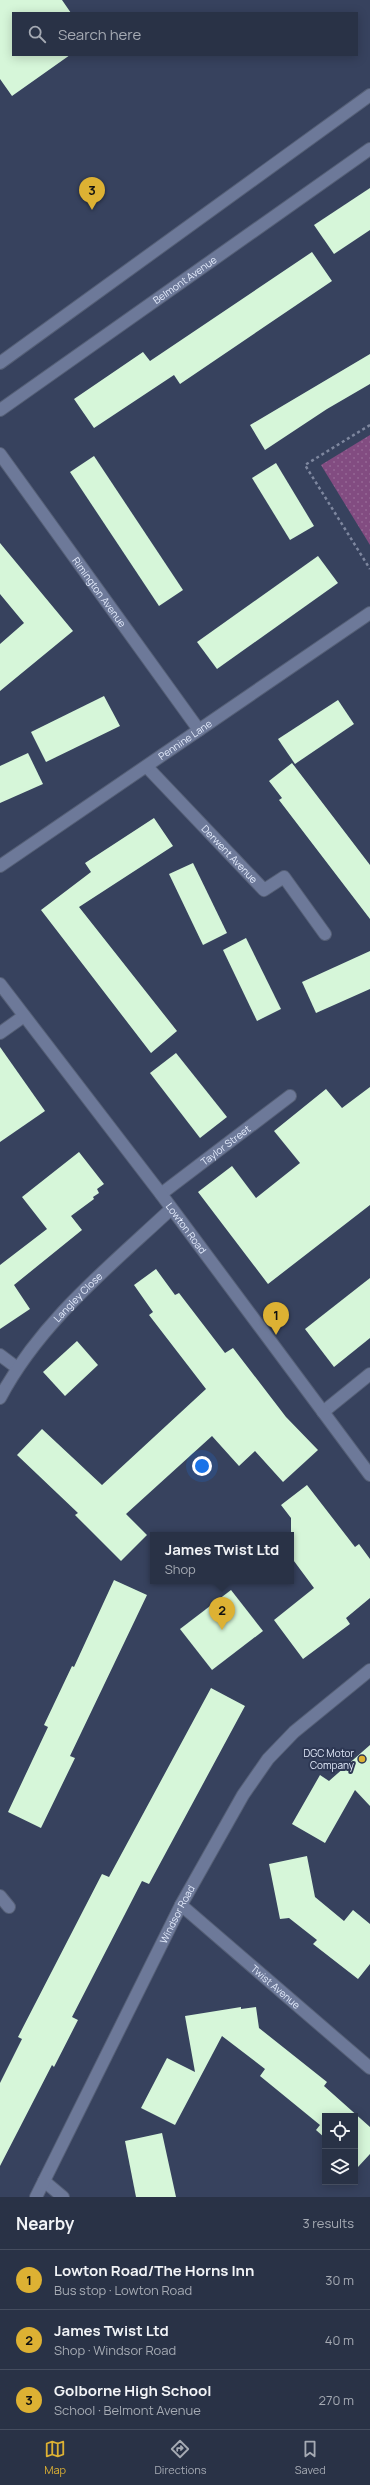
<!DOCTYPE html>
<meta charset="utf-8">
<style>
:root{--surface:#293246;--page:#353e51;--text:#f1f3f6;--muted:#a5aab3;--line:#454d5f;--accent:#ddb133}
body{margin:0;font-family:Manrope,sans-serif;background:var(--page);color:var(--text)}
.controls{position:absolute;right:12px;bottom:12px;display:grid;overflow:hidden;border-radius:0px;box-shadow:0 2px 10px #0003}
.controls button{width:36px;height:36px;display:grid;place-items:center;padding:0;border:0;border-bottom:1px solid var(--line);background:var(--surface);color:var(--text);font:20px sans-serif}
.you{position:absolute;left:202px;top:1466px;width:14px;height:14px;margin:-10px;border:3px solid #fff;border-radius:50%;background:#1a73e8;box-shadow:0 0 0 6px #1a73e833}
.badge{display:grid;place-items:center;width:26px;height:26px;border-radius:50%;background:var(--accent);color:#111;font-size:13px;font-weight:700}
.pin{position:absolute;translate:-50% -33px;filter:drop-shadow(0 1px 2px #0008)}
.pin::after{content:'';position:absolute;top:21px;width:14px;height:12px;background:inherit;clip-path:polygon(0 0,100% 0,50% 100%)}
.popup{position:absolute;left:150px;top:1532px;width:144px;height:52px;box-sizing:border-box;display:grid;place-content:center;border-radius:0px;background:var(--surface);filter:drop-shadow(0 1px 3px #0005);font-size:13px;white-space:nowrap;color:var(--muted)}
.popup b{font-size:15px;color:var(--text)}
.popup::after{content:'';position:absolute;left:50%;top:100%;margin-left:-8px;border:8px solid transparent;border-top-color:var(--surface)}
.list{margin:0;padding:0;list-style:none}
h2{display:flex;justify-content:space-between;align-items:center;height:52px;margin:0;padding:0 16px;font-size:17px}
h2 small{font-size:13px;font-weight:400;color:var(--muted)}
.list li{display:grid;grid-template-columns:26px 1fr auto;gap:12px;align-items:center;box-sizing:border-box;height:60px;padding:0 16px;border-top:1px solid var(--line)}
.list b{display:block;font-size:15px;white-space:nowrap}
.list p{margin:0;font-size:13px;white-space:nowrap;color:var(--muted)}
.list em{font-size:13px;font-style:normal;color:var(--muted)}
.icon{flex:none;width:22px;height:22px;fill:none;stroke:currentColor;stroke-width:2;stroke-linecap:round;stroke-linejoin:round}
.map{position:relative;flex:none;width:370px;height:2197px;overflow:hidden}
.search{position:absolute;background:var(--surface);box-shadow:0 2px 10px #0003;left:12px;right:12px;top:12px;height:44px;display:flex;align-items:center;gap:10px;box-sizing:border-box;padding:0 14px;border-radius:0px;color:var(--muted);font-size:15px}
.sheet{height:232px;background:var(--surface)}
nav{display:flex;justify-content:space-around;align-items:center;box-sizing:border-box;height:56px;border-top:1px solid var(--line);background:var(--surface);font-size:11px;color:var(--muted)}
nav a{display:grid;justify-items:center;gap:2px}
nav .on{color:var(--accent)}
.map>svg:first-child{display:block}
.grass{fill:url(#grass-dots)}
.building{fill:#d6f6d9}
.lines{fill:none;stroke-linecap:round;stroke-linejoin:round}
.lane-casing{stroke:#555f76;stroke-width:14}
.street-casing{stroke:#555f76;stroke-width:14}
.secondary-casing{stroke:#555f76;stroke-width:14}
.path{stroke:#7e879f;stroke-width:2.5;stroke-dasharray:3 3;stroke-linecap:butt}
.lane{stroke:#6d7999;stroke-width:12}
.street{stroke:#6d7999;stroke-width:12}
.secondary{stroke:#6d7999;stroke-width:12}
.poi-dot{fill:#ddb133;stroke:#2d3753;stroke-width:1.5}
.labels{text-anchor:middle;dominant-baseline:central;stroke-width:4;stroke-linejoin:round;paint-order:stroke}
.street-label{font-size:10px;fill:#e3ebfc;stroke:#2d3753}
.poi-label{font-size:10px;fill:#e3ebfc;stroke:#2d3753;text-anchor:end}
</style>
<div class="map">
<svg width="370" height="2197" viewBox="0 0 370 2197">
<defs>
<pattern id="grass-dots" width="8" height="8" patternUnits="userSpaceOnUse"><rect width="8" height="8" fill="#824c81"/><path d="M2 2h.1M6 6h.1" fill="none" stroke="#946694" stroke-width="1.8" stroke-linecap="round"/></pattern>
</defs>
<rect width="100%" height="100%" fill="#37425e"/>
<!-- grass -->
<path class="grass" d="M370,435V545L321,465Z"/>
<!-- building -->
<g class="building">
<path d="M0,0H62L71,13H13V55H70L12,96L0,79Z"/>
<path d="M370,188V230L334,254L314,225Z"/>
<path d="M312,252L332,281L180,384L174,375L94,428L74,399L143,352L150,361Z"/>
<path d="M370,354V384L327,409L265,450L250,425Z"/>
<path d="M94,456L183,590L159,606L70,472Z"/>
<path d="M276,463L314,526L290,540L252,478Z"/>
<path d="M0,543L73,631L0,691V644L24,623L0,594Z"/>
<path d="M318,556L338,583L217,669L197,642Z"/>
<path d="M104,696L120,726L46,762L31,732Z"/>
<path d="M338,700L354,724L295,764L278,739Z"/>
<path d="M28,753L43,784L0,803V766Z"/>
<path d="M292,763L370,865V919L279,800L282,798L269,781Z"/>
<path d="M154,818L173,846L79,907L177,1031L151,1053L41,910L91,872L85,863Z"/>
<path d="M193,863L227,933L203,945L169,874Z"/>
<path d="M246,938L281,1009L257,1021L223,950Z"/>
<path d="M370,951V989L316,1013L302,982Z"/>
<path d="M0,1047L45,1111L0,1142Z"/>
<path d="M176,1053L227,1117L200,1138L150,1073Z"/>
<path d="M370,1087V1205L268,1284L198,1192L232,1166L256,1198L300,1163L274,1131L326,1089L342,1108Z"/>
<path d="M79,1152L104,1184L97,1189L99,1193L93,1197L94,1199L71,1216L82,1230L14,1285L30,1309L0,1329V1265L47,1229L22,1197Z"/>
<path d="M156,1269L175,1295L179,1293L225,1353L233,1348L286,1417L318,1450L283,1482L255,1451L239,1466L212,1436L126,1514L147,1535L121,1561L75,1515L78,1513L17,1455L42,1429L102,1485L206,1389L149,1315L153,1312L134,1285Z"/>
<path d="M370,1278V1338L334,1367L305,1329Z"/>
<path d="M77,1341L98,1365L65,1396L43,1372Z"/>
<path d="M307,1485L355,1547L359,1544L370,1559V1598L346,1618L350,1624L303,1659L274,1620L314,1588L291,1557V1518L281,1505Z"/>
<path d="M114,1580L147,1595L70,1756L75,1758L41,1828L8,1812L48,1727L44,1725L72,1666L74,1667Z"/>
<path d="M231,1590L263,1631L212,1670L180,1629Z"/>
<path d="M211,1688L245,1706L149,1884L142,1881L72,2017L78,2020L54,2067L52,2065L0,2166V2083L22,2039L18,2037L102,1874L109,1877Z"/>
<path d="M370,1745V1806L355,1790L325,1843L292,1824L320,1775L329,1781Z"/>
<path d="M307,1856L315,1897L344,1921L353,1910L370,1924V1964L358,1979L313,1944L317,1940L289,1918L280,1919L269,1864Z"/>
<path d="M241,2007V2009L256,2007L259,2028L327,2082L324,2086L370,2127V2154L358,2167L355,2165V2116H325V2138L316,2130L320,2125L260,2076L265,2069L222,2036L175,2125L141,2108L167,2058L195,2072L185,2016Z"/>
<path d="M162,2133L176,2197H136L125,2141Z"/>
</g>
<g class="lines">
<!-- lane casing -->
<g class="lane-casing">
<g id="lane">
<path d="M0,363L370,95"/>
<path d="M0,1033L24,1016"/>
</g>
</g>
<!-- street casing -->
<g class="street-casing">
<g id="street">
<path id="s1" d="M0,410L370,149"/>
<path id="s2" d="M0,454L199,730"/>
<path id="s3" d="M147,767L264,890L284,877L325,934"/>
<path id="s4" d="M0,866L370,613"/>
<path id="s5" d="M161,1194L290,1096"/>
<path d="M0,1355L16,1367"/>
<path id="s6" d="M0,1398C40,1322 110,1266 171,1209"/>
<path d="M323,1412L370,1374"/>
<path d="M0,1896L9,1907"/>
<path id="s7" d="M181,1905L370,2068"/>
<path d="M44,2181L63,2197"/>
<path id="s8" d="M36,2197L181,1905L243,1795L268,1759L294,1732L370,1670"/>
</g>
</g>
<!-- secondary casing -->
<g class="secondary-casing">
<g id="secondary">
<path id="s9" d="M0,984L161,1194L370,1475"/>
</g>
</g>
<!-- path -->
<path class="path" d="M370,425L305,465L370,569"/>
<!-- lane -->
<use href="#lane" class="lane"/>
<!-- street -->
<use href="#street" class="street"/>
<!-- secondary -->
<use href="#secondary" class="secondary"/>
</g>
<!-- markers -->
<circle class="poi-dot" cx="362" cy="1759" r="4"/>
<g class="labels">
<!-- street labels -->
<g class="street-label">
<text stroke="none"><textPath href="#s1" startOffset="226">Belmont Avenue</textPath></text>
<text stroke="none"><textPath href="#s2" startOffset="170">Rimington Avenue</textPath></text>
<text stroke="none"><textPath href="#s4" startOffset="224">Pennine Lane</textPath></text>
<text stroke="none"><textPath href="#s3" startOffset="120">Derwent Avenue</textPath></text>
<text stroke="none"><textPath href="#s5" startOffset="81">Taylor Street</textPath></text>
<text stroke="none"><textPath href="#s9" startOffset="307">Lowton Road</textPath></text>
<text stroke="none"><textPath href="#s6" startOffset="128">Langley Close</textPath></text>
<text stroke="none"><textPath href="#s8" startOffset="316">Windsor Road</textPath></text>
<text stroke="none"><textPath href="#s7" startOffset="125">Twist Avenue</textPath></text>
</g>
<!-- poi labels -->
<g class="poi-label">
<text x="354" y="1753">DGC Motor<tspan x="354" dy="12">Company</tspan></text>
</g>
</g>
</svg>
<div class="controls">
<button><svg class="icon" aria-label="locate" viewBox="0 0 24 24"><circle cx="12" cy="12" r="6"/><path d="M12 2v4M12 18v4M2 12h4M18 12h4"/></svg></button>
<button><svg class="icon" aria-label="layers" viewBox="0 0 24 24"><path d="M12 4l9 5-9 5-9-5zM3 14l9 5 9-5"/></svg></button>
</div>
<div class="you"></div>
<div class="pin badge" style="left:276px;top:1335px">1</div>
<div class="pin badge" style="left:222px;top:1630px">2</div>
<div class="popup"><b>James Twist Ltd</b>Shop</div>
<div class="pin badge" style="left:92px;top:210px">3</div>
<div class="search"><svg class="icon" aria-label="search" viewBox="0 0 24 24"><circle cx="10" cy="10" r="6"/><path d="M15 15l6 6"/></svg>Search here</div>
</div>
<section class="sheet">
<h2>Nearby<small>3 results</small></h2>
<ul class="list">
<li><span class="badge">1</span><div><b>Lowton Road/The Horns Inn</b><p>Bus stop · Lowton Road</p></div><em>30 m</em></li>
<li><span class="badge">2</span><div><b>James Twist Ltd</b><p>Shop · Windsor Road</p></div><em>40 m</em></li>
<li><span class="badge">3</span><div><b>Golborne High School</b><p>School · Belmont Avenue</p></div><em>270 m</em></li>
</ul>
</section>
<nav>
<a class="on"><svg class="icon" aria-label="map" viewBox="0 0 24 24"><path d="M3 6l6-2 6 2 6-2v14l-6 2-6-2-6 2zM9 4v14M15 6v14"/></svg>Map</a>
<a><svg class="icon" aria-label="directions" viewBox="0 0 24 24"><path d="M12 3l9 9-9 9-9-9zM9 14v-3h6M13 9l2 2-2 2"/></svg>Directions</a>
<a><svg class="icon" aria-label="saved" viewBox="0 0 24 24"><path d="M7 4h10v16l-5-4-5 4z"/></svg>Saved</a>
</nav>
